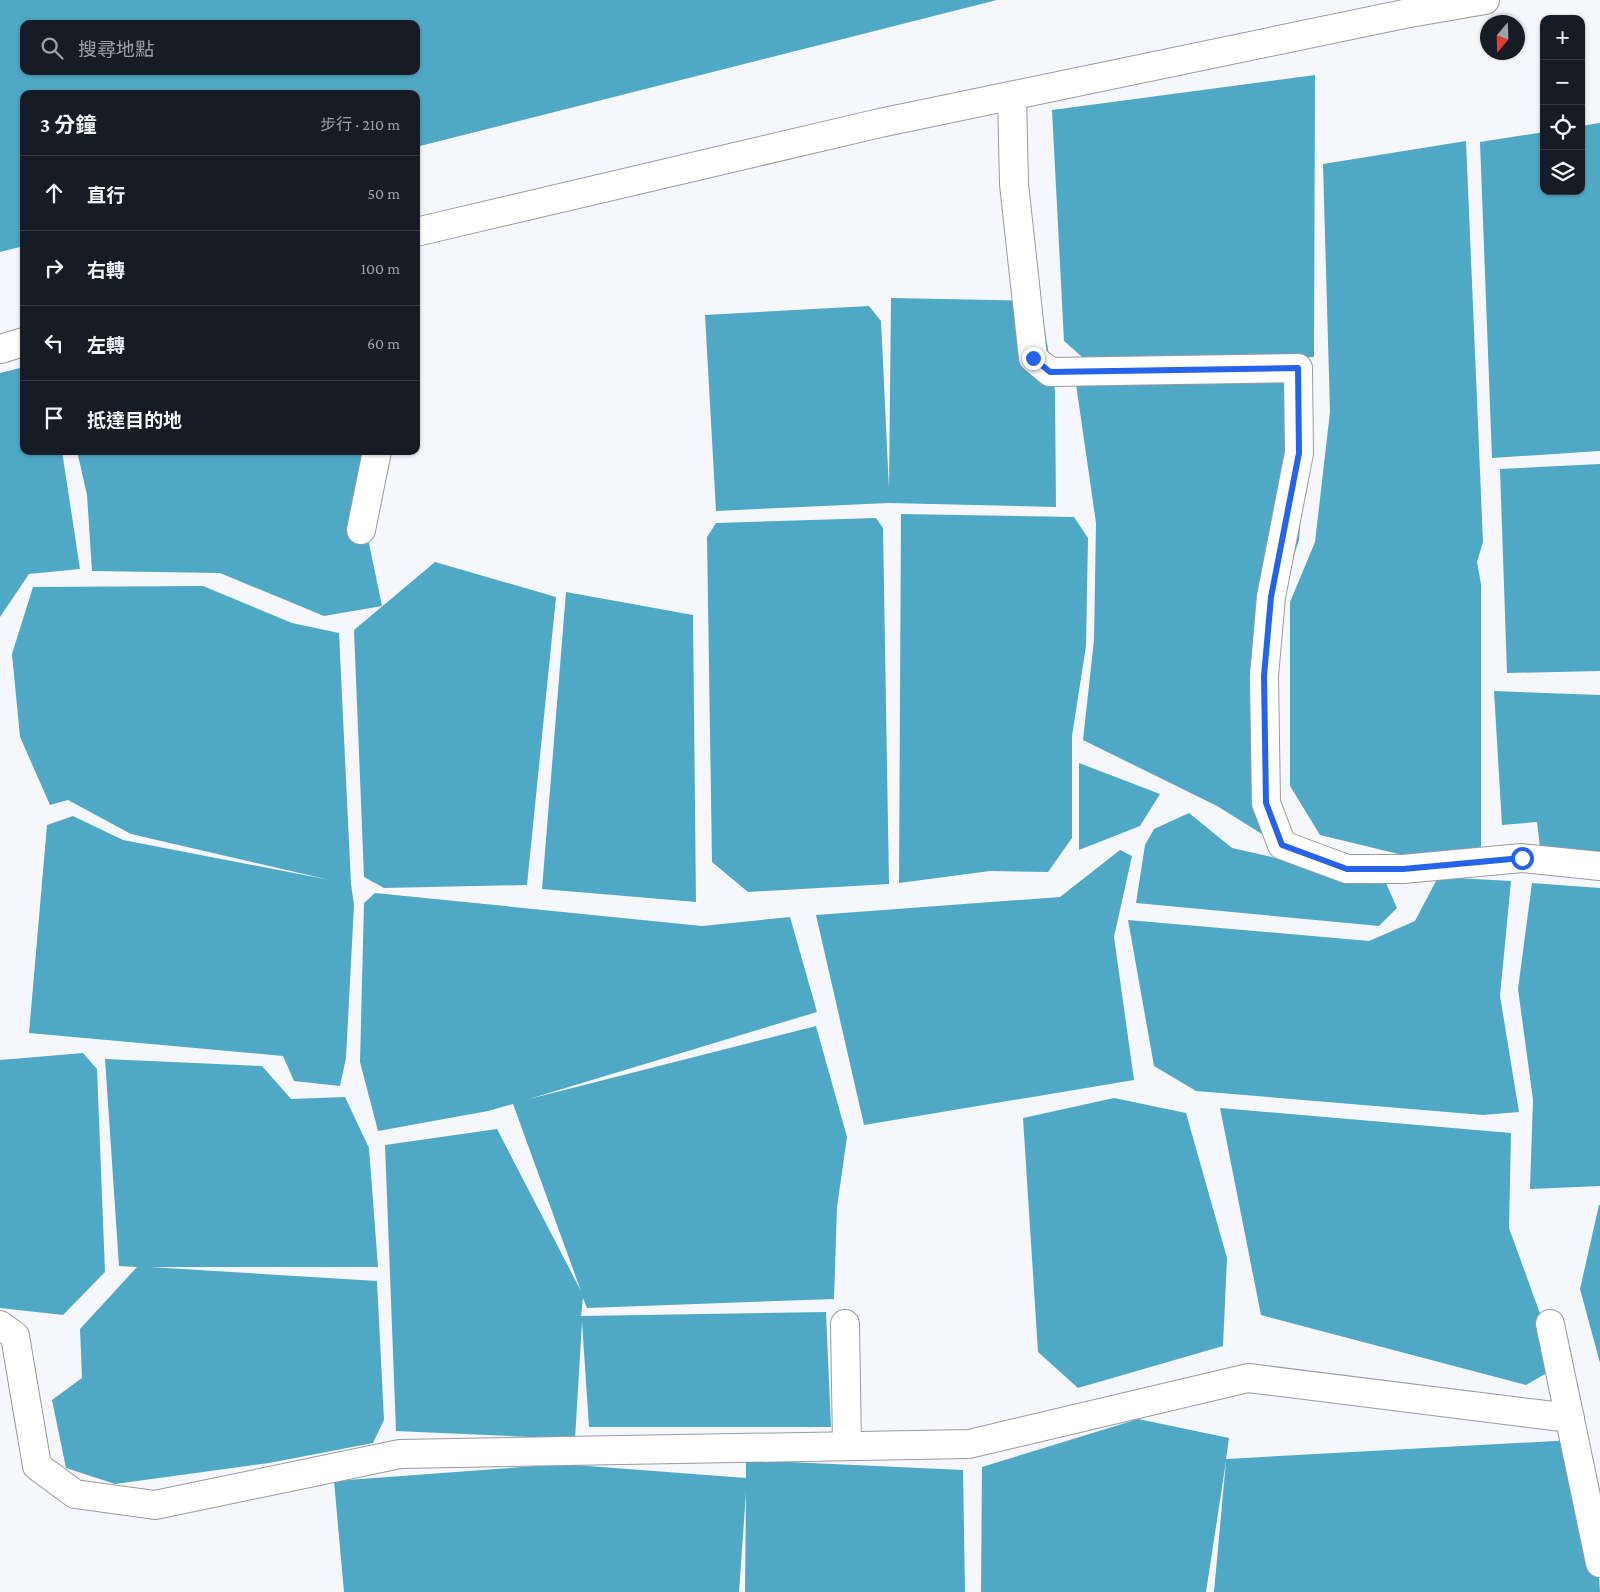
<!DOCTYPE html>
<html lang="zh-TW">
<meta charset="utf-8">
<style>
:root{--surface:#171b24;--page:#20242c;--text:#f1f3f6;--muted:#9ea1a6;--line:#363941}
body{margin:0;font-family:"Crimson Pro","Noto Sans TC",serif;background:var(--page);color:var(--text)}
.controls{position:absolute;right:15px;top:15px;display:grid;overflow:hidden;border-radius:10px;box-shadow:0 1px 4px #0004}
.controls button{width:45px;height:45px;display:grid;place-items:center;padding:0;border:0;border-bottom:1px solid var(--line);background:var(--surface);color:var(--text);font:25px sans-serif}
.compass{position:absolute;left:1480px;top:15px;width:45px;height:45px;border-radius:50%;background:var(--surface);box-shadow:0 1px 4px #0004;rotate:199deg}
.stop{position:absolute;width:15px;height:15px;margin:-11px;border:4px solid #2563eb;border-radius:50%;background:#fff}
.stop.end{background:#2563eb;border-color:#fff;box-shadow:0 1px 5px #0008}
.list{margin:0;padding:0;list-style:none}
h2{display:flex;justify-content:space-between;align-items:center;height:65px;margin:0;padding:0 20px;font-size:21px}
h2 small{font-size:16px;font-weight:400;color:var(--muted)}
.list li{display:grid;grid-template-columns:32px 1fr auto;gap:15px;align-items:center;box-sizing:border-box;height:75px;padding:0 20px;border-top:1px solid var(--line)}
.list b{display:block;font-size:19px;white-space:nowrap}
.list em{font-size:16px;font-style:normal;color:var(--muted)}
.icon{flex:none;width:28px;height:28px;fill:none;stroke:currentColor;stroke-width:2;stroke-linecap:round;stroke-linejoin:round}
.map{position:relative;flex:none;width:1600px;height:1592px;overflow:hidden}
.search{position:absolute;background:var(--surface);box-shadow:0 1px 4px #0004;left:20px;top:20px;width:400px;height:55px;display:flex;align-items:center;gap:12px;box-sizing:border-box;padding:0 18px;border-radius:10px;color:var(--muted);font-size:19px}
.panel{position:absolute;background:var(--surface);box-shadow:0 1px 4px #0004;left:20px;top:90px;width:400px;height:365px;border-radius:10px}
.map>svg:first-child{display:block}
.water{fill:#4fa9c6;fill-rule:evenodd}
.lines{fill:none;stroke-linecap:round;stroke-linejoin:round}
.minor-casing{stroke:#999a9f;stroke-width:30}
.minor{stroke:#fff;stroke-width:28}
.route{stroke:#2563eb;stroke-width:6}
</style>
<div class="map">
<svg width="1600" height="1592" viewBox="0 0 1600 1592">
<rect width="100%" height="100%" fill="#f6f7fc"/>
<!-- water -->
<g class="water">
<path d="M0,0H997L416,147V94H24V246L0,252ZM24,24H416V71H24Z"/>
<path d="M1315,75L1314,357L1089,363L1064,341L1052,110Z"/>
<path d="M1600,123V451L1492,458L1480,142L1544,132V191H1581V126Z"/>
<path d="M1466,141L1483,542L1477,562L1481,584V850L1415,858L1320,835L1290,786V602L1315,542L1330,412L1323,164Z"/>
<path d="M891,298L1040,301L1055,391L1056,507L889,503L716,511L705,315L869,306L881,321L889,489Z"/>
<path d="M24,367V451H62L80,569L29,574L0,617V373Z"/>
<path d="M1311,376L1299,540L1282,591L1274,660L1273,797L1262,834L1217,806L1083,740L1094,640L1096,523L1076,384Z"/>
<path d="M77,451H370L360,500L382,606L324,616L220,573L92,571L87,495Z"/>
<path d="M1600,464V671L1507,673L1500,469Z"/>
<path d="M901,514L1074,517L1088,538L1086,646L1072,736V838L1048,872L990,871L899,883Z"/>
<path d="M876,518L883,528L889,884L748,892L712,862L707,537L716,523Z"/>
<path d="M435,562L556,597L527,885L384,888L364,877L354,630Z"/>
<path d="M203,586L292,623L339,633L351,884L354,905L346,1058L340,1086L294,1081L283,1056L29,1033L47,825L73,816L123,840L330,880L131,834L68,800L50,805L20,737L12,654L33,587Z"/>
<path d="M566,592L693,615L696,902L542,889Z"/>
<path d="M1494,691L1600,695V852L1540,847L1537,822L1502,825Z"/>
<path d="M1079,763L1160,794L1140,826L1079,850Z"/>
<path d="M1189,813L1232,848L1386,883L1397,908L1379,926L1136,903L1145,845L1154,829Z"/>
<path d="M1120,850L1132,856L1114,937L1134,1080L864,1125L816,915L1060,897Z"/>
<path d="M1438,877L1511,881L1500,996L1519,1112L1483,1115L1196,1091L1154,1066L1128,920L1369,941L1415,921Z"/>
<path d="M1532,883L1600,888V1186L1530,1189L1533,1100L1518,989Z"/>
<path d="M375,893L702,926L790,917L817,1012L529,1099L816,1026L847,1137L837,1207L834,1299L587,1308L583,1298L581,1316L826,1312L831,1427H589L582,1322L575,1439L396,1431L385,1145L497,1129L581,1291L513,1104L488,1111L378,1131L360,1062L364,903Z"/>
<path d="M83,1053L97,1069L105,1272L63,1315L0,1308V1060Z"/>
<path d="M105,1059L262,1066L291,1099L345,1097L369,1148L378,1267H150L377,1281L384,1420L373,1443L269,1463L115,1484L66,1468L52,1400L82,1378L80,1329L137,1267L119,1266Z"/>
<path d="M1114,1098L1186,1113L1227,1258L1223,1346L1078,1388L1038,1352L1023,1118Z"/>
<path d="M1220,1108L1511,1133L1509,1228L1559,1366L1526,1385L1261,1315Z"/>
<path d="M1599,1205H1600V1363L1580,1289Z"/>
<path d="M1138,1419L1229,1438L1226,1459L1574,1440L1597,1550L1600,1592H1214L1226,1461L1206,1592H981L982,1467Z"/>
<path d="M746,1460L963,1470L965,1592H745L746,1492L739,1592H344L334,1481L562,1464L746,1478Z"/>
</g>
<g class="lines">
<!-- minor casing -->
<g class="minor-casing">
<g id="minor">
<path d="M1012,96L1014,184L1033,358L1050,372L1298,368L1299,453L1271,597L1264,676L1266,803L1282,845L1347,869H1403L1522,858L1600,866"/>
<path d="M416,232L880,123L1404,14L1485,0"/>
<path d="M0,349L24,342"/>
<path d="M361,530L377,451"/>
<path d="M845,1324L847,1446"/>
<path d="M1550,1324L1600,1563"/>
<path d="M0,1325L15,1336L37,1466L75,1494L155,1505L400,1454L969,1444L1248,1378L1570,1418"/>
</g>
</g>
<!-- minor -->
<use href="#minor" class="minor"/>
</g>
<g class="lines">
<!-- route -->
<path class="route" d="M1033,358L1050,372L1298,368L1299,453L1271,597L1264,676L1266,803L1282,845L1347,869H1403L1522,858"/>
</g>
</svg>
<div class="controls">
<button>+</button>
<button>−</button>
<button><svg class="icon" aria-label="locate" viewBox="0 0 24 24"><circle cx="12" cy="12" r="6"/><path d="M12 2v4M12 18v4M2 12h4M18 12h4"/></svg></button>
<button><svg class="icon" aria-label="layers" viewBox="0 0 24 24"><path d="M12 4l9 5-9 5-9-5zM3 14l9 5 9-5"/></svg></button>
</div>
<svg class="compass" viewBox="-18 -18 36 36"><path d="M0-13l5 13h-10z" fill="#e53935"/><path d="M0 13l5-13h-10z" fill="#9ea1a6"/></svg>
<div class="stop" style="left:1522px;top:858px"></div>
<div class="stop end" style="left:1033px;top:358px"></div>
<div class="search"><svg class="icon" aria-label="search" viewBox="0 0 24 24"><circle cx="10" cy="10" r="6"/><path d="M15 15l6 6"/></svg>搜尋地點</div>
<section class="panel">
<h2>3 分鐘<small>步行 · 210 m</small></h2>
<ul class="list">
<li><svg class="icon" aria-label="ahead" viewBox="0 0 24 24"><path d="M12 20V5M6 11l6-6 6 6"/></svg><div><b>直行</b></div><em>50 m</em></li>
<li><svg class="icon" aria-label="right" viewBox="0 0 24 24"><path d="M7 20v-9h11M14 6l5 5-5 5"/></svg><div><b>右轉</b></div><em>100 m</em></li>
<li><svg class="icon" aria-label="left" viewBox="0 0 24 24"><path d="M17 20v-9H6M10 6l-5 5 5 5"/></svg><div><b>左轉</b></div><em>60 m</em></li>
<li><svg class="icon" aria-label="arrive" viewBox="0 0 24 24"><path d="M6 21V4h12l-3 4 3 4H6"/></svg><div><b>抵達目的地</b></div></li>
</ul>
</section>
</div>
